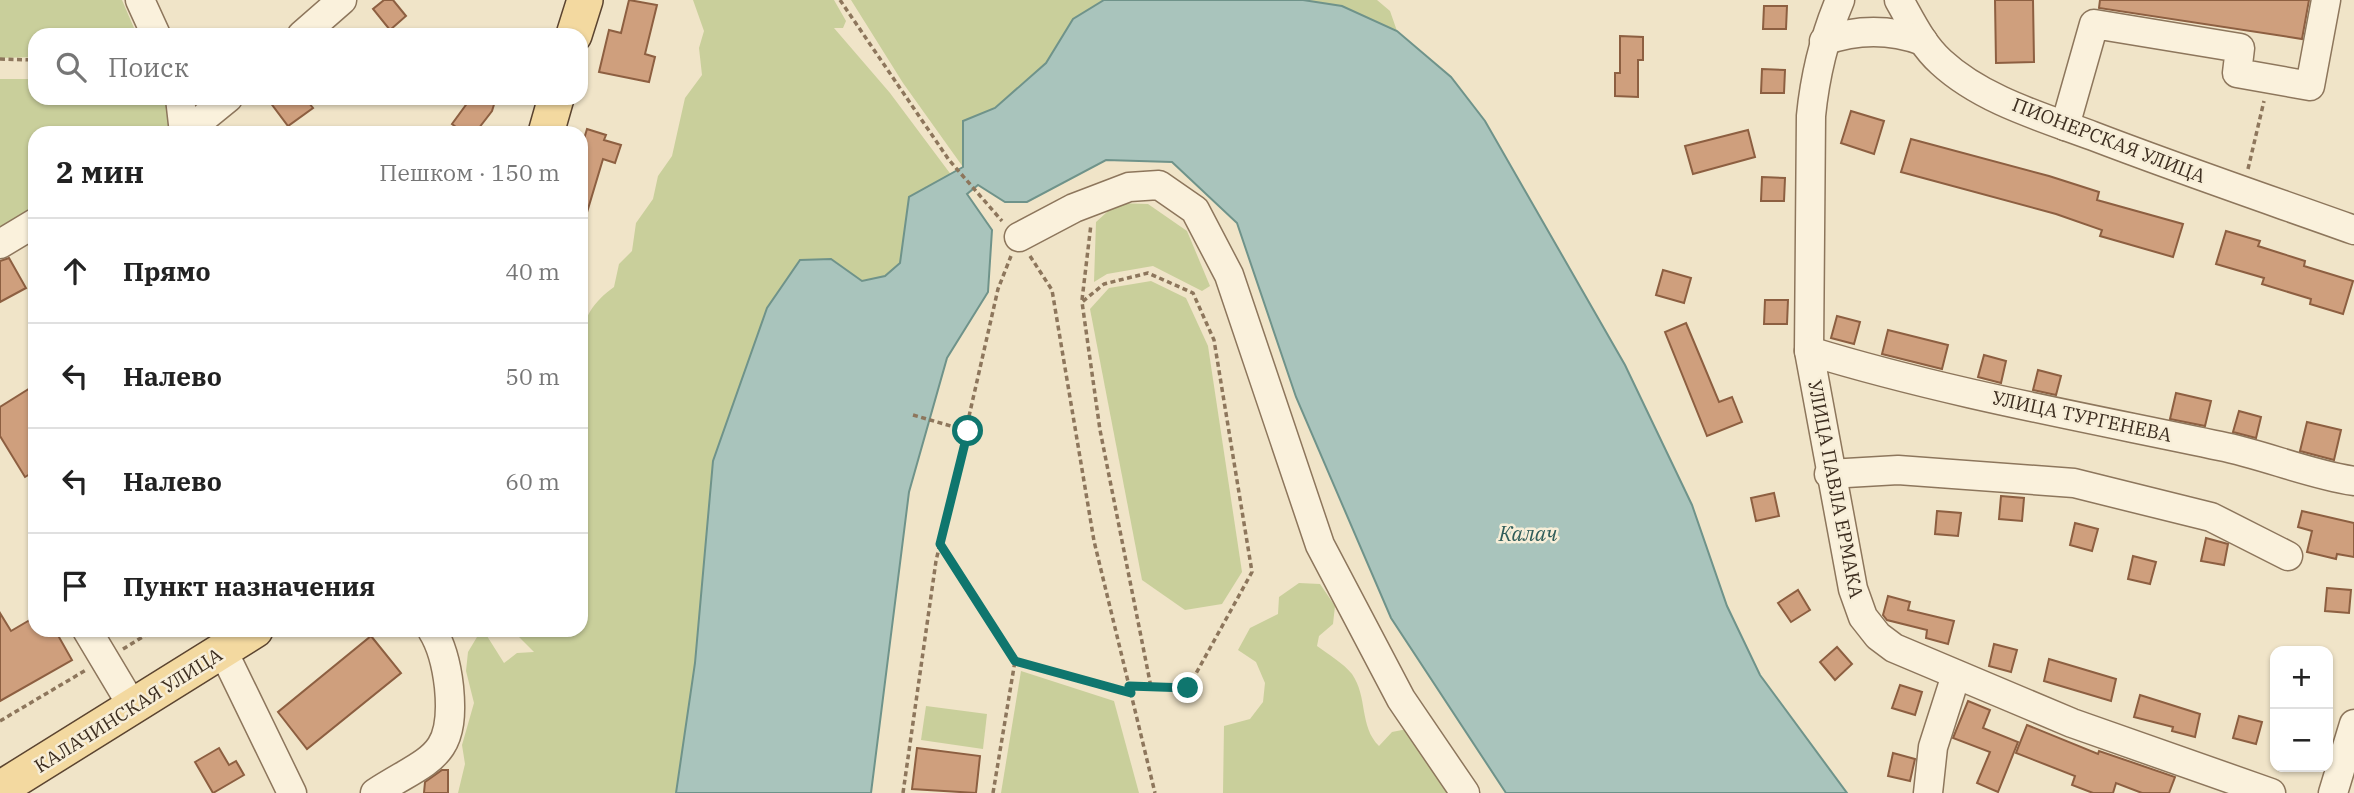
<!DOCTYPE html>
<html lang="ru">
<meta charset="utf-8">
<style>
:root{--surface:#fff;--page:#f2f2f2;--text:#222;--muted:#767676;--line:#e0e0e0}
body{margin:0;font-family:"IBM Plex Serif",serif;background:var(--page);color:var(--text)}
.controls{position:absolute;right:21px;bottom:21px;display:grid;overflow:hidden;border-radius:14px;box-shadow:0 2px 5px #0004}
.controls button{width:63px;height:63px;display:grid;place-items:center;padding:0;border:0;border-bottom:2px solid var(--line);background:var(--surface);color:var(--text);font:35px sans-serif}
.stop{position:absolute;width:21px;height:21px;margin:-16px;border:5px solid #0f766e;border-radius:50%;background:#fff}
.stop.end{background:#0f766e;border-color:#fff;box-shadow:0 2px 7px #0008}
.list{margin:0;padding:0;list-style:none}
h2{display:flex;justify-content:space-between;align-items:center;height:91px;margin:0;padding:0 28px;font-size:30px}
h2 small{font-size:23px;font-weight:400;color:var(--muted)}
.list li{display:grid;grid-template-columns:46px 1fr auto;gap:21px;align-items:center;box-sizing:border-box;height:105px;padding:0 28px;border-top:2px solid var(--line)}
.list b{display:block;font-size:26px;white-space:nowrap}
.list em{font-size:23px;font-style:normal;color:var(--muted)}
.icon{flex:none;width:38px;height:38px;fill:none;stroke:currentColor;stroke-width:2;stroke-linecap:round;stroke-linejoin:round}
.map{position:relative;flex:none;width:2354px;height:793px;overflow:hidden}
.search{position:absolute;background:var(--surface);box-shadow:0 2px 5px #0004;left:28px;top:28px;width:560px;height:77px;display:flex;align-items:center;gap:18px;box-sizing:border-box;padding:0 24px;border-radius:21px;color:var(--muted);font-size:26px}
.panel{position:absolute;background:var(--surface);box-shadow:0 2px 5px #0004;left:28px;top:126px;width:560px;height:511px;border-radius:21px}
.map>svg:first-child{display:block}
.green{fill:#c9cf9b}
.water{fill:#a9c4bc;stroke:#6f938a;stroke-width:2}
.building{fill:#cf9f7d;stroke:#8d5f41;stroke-width:2}
.lines{fill:none;stroke-linecap:round;stroke-linejoin:round}
.minor-casing{stroke:#8d765c;stroke-width:31}
.major-casing{stroke:#5b4430;stroke-width:38}
.path{stroke:#8d765c;stroke-width:3.5;stroke-dasharray:5 3.5;stroke-linecap:butt}
.minor{stroke:#faf1dc;stroke-width:28}
.major{stroke:#f3d9a0;stroke-width:35}
.route{stroke:#0f766e;stroke-width:9}
.labels{text-anchor:middle;dominant-baseline:central;stroke-width:5;stroke-linejoin:round;paint-order:stroke}
.street-label{font-size:19px;fill:#3d2e20;stroke:#f7eed8}
.water-label{font-size:21px;font-style:italic;fill:#2f5d5a;stroke:#f7eed8}
</style>
<div class="map">
<svg width="2354" height="793" viewBox="0 0 2354 793">
<rect width="100%" height="100%" fill="#f0e4c8"/>
<!-- green -->
<g class="green">
<path d="M0,0H122L137,35H35V57L0,58Z"/>
<path d="M693,0H834L846,21L843,28H834L890,93L952,176L909,197L900,263L885,276L862,281L831,259L695,663L676,793H458L465,764L462,745L474,703L466,671L468,652L477,637L487,636L504,663L517,653L534,652L512,630H581V446C598,417 571,396 588,364C575,332 586,307 614,287L619,264L632,251L636,223L653,199L658,176L672,156L685,98L702,75L699,48L704,31Z"/>
<path d="M851,0H1104L1073,19L1046,63L995,108L963,121V167L903,83Z"/>
<path d="M1303,0H1377L1390,11L1397,31L1342,6Z"/>
<path d="M0,79H35V98H164L179,129L172,133H35V214L0,234Z"/>
<path d="M1117,203L1148,204L1187,231L1210,286L1202,291L1153,266L1107,274L1094,282L1096,222Z"/>
<path d="M1151,281L1186,298L1208,346L1242,572L1222,604L1185,610L1142,580L1090,309L1109,288Z"/>
<path d="M1299,583L1320,584L1335,606L1333,624L1319,636L1317,646C1328,654 1343,663 1352,674C1368,697 1359,726 1379,746L1392,732L1407,729L1457,793H1223L1224,726L1250,719L1263,702L1265,683L1256,662L1238,650L1250,628L1278,614L1279,597Z"/>
<path d="M1021,671L1114,701L1139,793H1001Z"/>
<path d="M926,706L987,714L983,749L921,740Z"/>
</g>
<!-- water -->
<path class="water" d="M1104,0H1303L1342,6L1397,31L1451,77L1485,121L1625,365L1692,505L1727,606L1760,675L1847,793H1506L1391,618L1296,397L1237,223L1172,162L1106,160L1027,202H1005L978,185L967,194L992,230L988,292L947,358L909,492L871,793H676L695,663L713,461L767,308L800,260L831,259L862,281L885,276L900,263L909,197L963,167V121L995,108L1046,63L1073,19Z"/>
<!-- building -->
<g class="building">
<path d="M384,0H393L406,16L390,30L373,9Z"/>
<path d="M629,0L657,5L645,54L655,57L649,82L599,72L609,30L621,33Z"/>
<path d="M1995,0H2033L2034,62L1996,63Z"/>
<path d="M2100,0H2309L2302,39L2099,8Z"/>
<path d="M1764,6H1787L1786,29H1763Z"/>
<path d="M1620,36L1643,37V60H1638V97L1615,96V73H1620Z"/>
<path d="M1762,69L1785,70L1784,93H1761Z"/>
<path d="M267,98H305L313,108L288,126Z"/>
<path d="M471,98H496L492,111L475,133H464L452,124Z"/>
<path d="M1851,111L1884,121L1874,154L1841,143Z"/>
<path d="M587,129L606,135L604,140L621,145L615,163L603,159L585,219H581V149Z"/>
<path d="M1748,130L1755,157L1693,174L1685,146Z"/>
<path d="M1911,139L2049,176L2099,192L2097,200L2183,224L2173,257L2100,236L2102,230L2056,214L1901,172Z"/>
<path d="M1762,177L1785,178L1784,201H1761Z"/>
<path d="M2226,231L2260,241L2258,246L2305,261L2304,266L2353,281L2343,314L2310,304L2311,299L2262,284L2264,278L2216,264Z"/>
<path d="M9,258L26,288L0,302V261Z"/>
<path d="M1663,270L1691,278L1684,303L1656,295Z"/>
<path d="M1765,300H1788L1787,324H1764Z"/>
<path d="M1837,316L1860,322L1854,344L1831,338Z"/>
<path d="M1686,323L1719,402L1732,397L1742,422L1707,436L1665,332Z"/>
<path d="M1888,330L1948,345L1942,369L1882,354Z"/>
<path d="M1984,355L2006,361L2001,383L1978,377Z"/>
<path d="M2038,370L2061,376L2056,395L2033,390Z"/>
<path d="M35,385V471L25,477L0,436V407Z"/>
<path d="M2176,393L2211,401L2205,426L2170,419Z"/>
<path d="M2239,411L2261,417L2256,438L2233,432Z"/>
<path d="M2307,422L2341,430L2334,460L2300,451Z"/>
<path d="M1774,493L1779,516L1756,521L1751,498Z"/>
<path d="M2001,496L2024,498L2022,521L1999,519Z"/>
<path d="M1937,511L1961,513L1958,536L1935,534Z"/>
<path d="M2302,511L2354,523V557L2337,554L2336,559L2307,552L2312,531L2298,527Z"/>
<path d="M2075,523L2098,529L2092,551L2070,545Z"/>
<path d="M2206,538L2228,544L2224,565L2201,561Z"/>
<path d="M2133,556L2156,562L2150,584L2128,579Z"/>
<path d="M2327,588L2351,590L2349,613L2325,611Z"/>
<path d="M1798,590L1810,610L1791,622L1778,603Z"/>
<path d="M1888,596L1910,602L1908,610L1954,621L1948,644L1926,638L1927,630L1887,620L1883,615Z"/>
<path d="M0,613L11,631L35,617V630H55L72,660L0,701Z"/>
<path d="M371,636L401,673L307,749L278,712Z"/>
<path d="M1994,644L2017,650L2011,672L1989,666Z"/>
<path d="M1837,647L1852,664L1835,680L1820,662Z"/>
<path d="M2049,659L2116,679L2111,701L2044,681Z"/>
<path d="M1900,685L1922,692L1915,715L1892,708Z"/>
<path d="M2140,695L2200,714L2195,737L2172,731L2173,727L2134,717Z"/>
<path d="M1968,701L1990,710L1983,728L2018,742L1998,792L1977,783L1990,752L1953,738Z"/>
<path d="M2239,716L2262,722L2256,744L2233,738Z"/>
<path d="M2027,725L2098,754L2099,751L2175,777L2169,793H2142L2116,783L2113,793H2093L2072,785L2075,776L2016,753Z"/>
<path d="M219,748L229,765L236,761L244,775L213,793L195,762Z"/>
<path d="M917,748L980,756L976,793L912,789Z"/>
<path d="M1893,753L1915,759L1910,781L1888,776Z"/>
<path d="M442,770H448V793H424L425,782Z"/>
</g>
<g class="lines">
<!-- minor casing -->
<g class="minor-casing">
<g id="minor">
<path d="M140,0L156,35"/>
<path d="M1840,0C1824,38 1815,75 1811,116L1809,351L1853,589L1863,617L1878,636L1894,648L2072,723L2271,793"/>
<path d="M1899,0C1911,21 1922,45 1941,62C1982,100 2042,117 2093,136C2179,169 2267,199 2354,230"/>
<path d="M302,35L342,0"/>
<path d="M1824,41C1857,29 1890,29 1923,41"/>
<path d="M180,98L184,133"/>
<path d="M2065,126L2094,24L2240,48L2237,73L2310,86L2326,0"/>
<path d="M185,133L228,98"/>
<path d="M1019,237L1074,208L1129,187L1159,185L1195,210L1229,275L1320,545L1401,699L1465,793"/>
<path d="M0,244L35,223"/>
<path d="M1809,351C1943,392 2083,417 2220,446C2265,455 2308,474 2354,481"/>
<path d="M1829,474L1898,470L2074,483L2211,517L2288,556"/>
<path d="M87,630L133,707"/>
<path d="M223,651L292,793"/>
<path d="M375,793C429,758 456,759 449,687C447,669 442,646 432,630"/>
<path d="M1928,793L1933,747L1956,675"/>
<path d="M2333,793L2354,724"/>
</g>
</g>
<!-- major casing -->
<g class="major-casing">
<g id="major">
<path d="M574,35L585,0"/>
<path d="M546,133L556,98"/>
<path d="M0,789L255,630"/>
</g>
</g>
<!-- path -->
<g class="path">
<path d="M840,0L949,160L1002,221"/>
<path d="M0,59L35,60"/>
<path d="M2248,169L2264,101"/>
<path d="M1030,256L1052,290L1094,541L1155,793"/>
<path d="M1082,300L1091,224"/>
<path d="M913,415L968,431"/>
<path d="M940,544L1015,661L1131,693"/>
<path d="M123,649L154,630"/>
<path d="M1129,686L1188,688L1252,572L1214,340L1193,293L1148,273L1104,284L1082,302L1100,430L1151,687"/>
<path d="M0,721L86,670"/>
<path d="M903,793L936,561L998,289L1011,256"/>
<path d="M993,793L1015,661"/>
</g>
<!-- minor -->
<use href="#minor" class="minor"/>
<!-- major -->
<use href="#major" class="major"/>
</g>
<g class="lines">
<!-- route -->
<path class="route" d="M968,431L940,544L1015,661L1131,693L1129,686L1188,688"/>
</g>
<g class="labels">
<!-- street labels -->
<g class="street-label">
<text transform="translate(2109 140) rotate(21)">ПИОНЕРСКАЯ УЛИЦА</text>
<text transform="translate(2082 416) rotate(12)">УЛИЦА ТУРГЕНЕВА</text>
<text transform="translate(1836 489) rotate(79)">УЛИЦА ПАВЛА ЕРМАКА</text>
<text transform="translate(128 710) rotate(-32)">КАЛАЧИНСКАЯ УЛИЦА</text>
</g>
<!-- water labels -->
<g class="water-label">
<text x="1528" y="533">Калач</text>
</g>
</g>
</svg>
<div class="controls">
<button>+</button>
<button>−</button>
</div>
<div class="stop" style="left:968px;top:431px"></div>
<div class="stop end" style="left:1188px;top:688px"></div>
<div class="search"><svg class="icon" aria-label="search" viewBox="0 0 24 24"><circle cx="10" cy="10" r="6"/><path d="M15 15l6 6"/></svg>Поиск</div>
<section class="panel">
<h2>2 мин<small>Пешком · 150 m</small></h2>
<ul class="list">
<li><svg class="icon" aria-label="ahead" viewBox="0 0 24 24"><path d="M12 20V5M6 11l6-6 6 6"/></svg><div><b>Прямо</b></div><em>40 m</em></li>
<li><svg class="icon" aria-label="left" viewBox="0 0 24 24"><path d="M17 20v-9H6M10 6l-5 5 5 5"/></svg><div><b>Налево</b></div><em>50 m</em></li>
<li><svg class="icon" aria-label="left" viewBox="0 0 24 24"><path d="M17 20v-9H6M10 6l-5 5 5 5"/></svg><div><b>Налево</b></div><em>60 m</em></li>
<li><svg class="icon" aria-label="arrive" viewBox="0 0 24 24"><path d="M6 21V4h12l-3 4 3 4H6"/></svg><div><b>Пункт назначения</b></div></li>
</ul>
</section>
</div>
